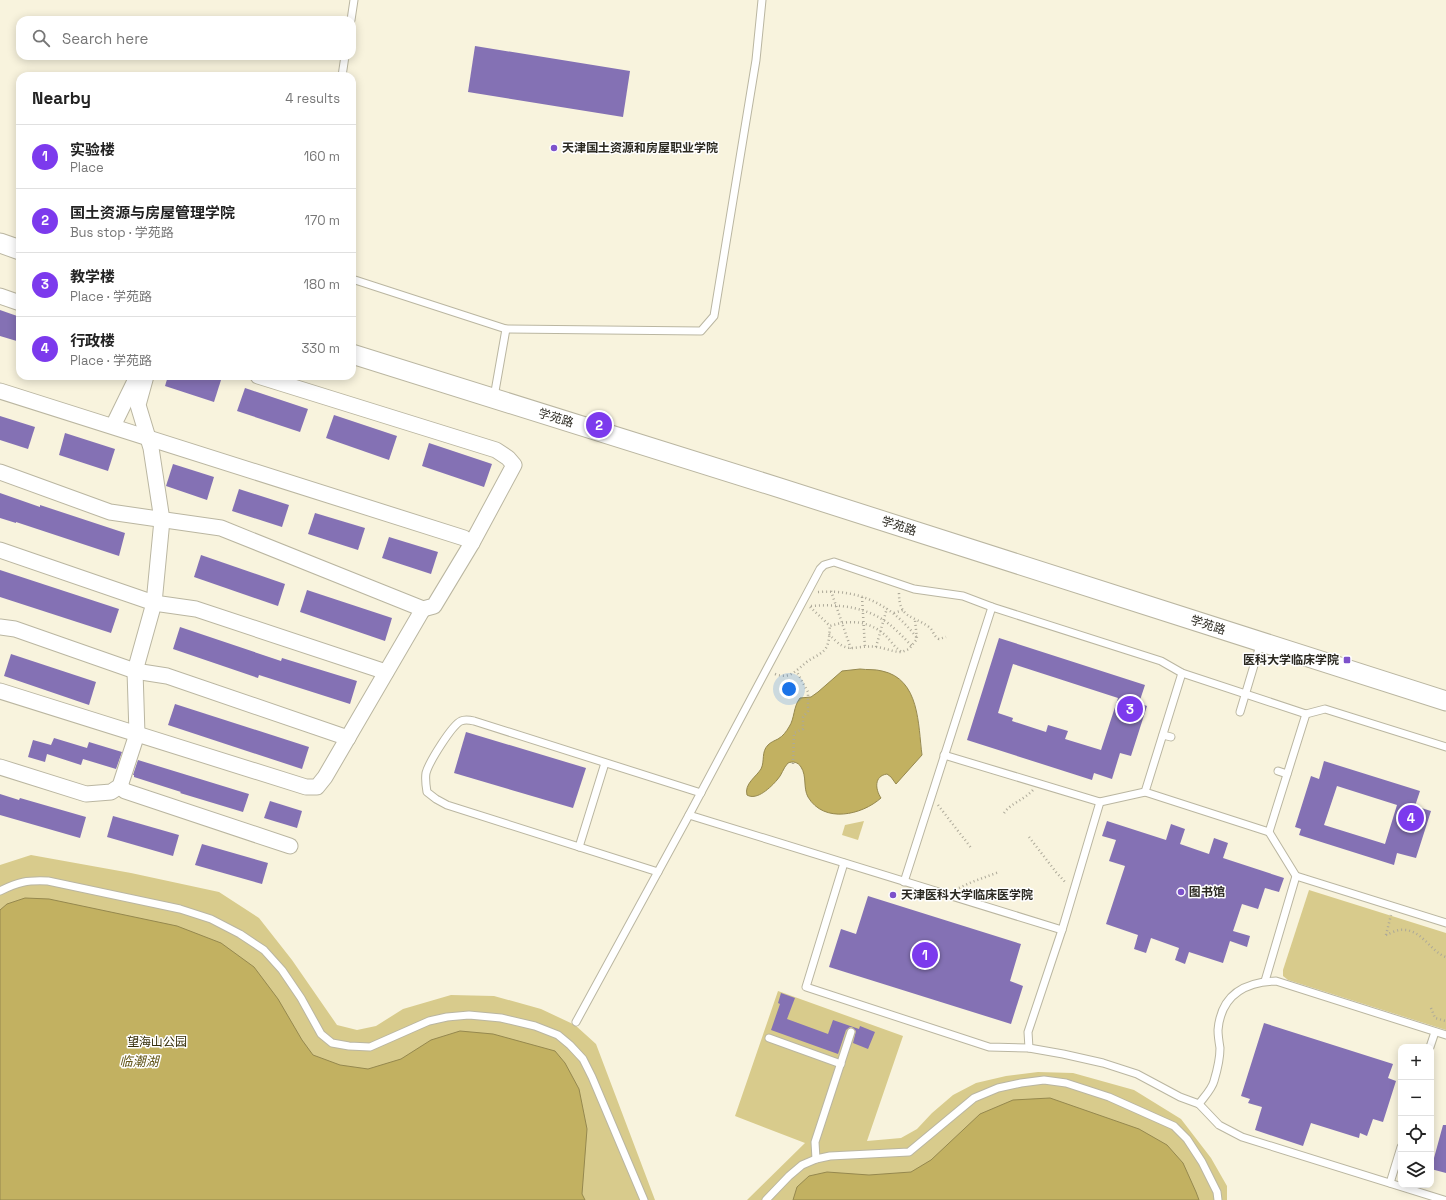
<!DOCTYPE html>
<meta charset="utf-8">
<style>
:root{--surface:#fff;--page:#f6f6f6;--text:#222;--muted:#767676;--line:#e0e0e0;--accent:#7c3aed}
body{margin:0;font-family:"Space Grotesk","Noto Sans SC",sans-serif;background:var(--page);color:var(--text)}
.controls{position:absolute;right:12px;bottom:12px;display:grid;overflow:hidden;border-radius:8px;box-shadow:0 2px 10px #0003}
.controls button{width:36px;height:36px;display:grid;place-items:center;padding:0;border:0;border-bottom:1px solid var(--line);background:var(--surface);color:var(--text);font:20px sans-serif}
.you{position:absolute;left:789px;top:689px;width:14px;height:14px;margin:-10px;border:3px solid #fff;border-radius:50%;background:#1a73e8;box-shadow:0 0 0 6px #1a73e833}
.badge{display:grid;place-items:center;width:26px;height:26px;border-radius:50%;background:var(--accent);color:#fff;font-size:13px;font-weight:700}
.pin{position:absolute;translate:-50% -50%;border:2px solid #fff;box-shadow:0 1px 4px #0006}
.list{margin:0;padding:0;list-style:none}
h2{display:flex;justify-content:space-between;align-items:center;height:52px;margin:0;padding:0 16px;font-size:17px}
h2 small{font-size:13px;font-weight:400;color:var(--muted)}
.list li{display:grid;grid-template-columns:26px 1fr auto;gap:12px;align-items:center;box-sizing:border-box;height:64px;padding:0 16px;border-top:1px solid var(--line)}
.list b{display:block;font-size:15px;white-space:nowrap}
.list p{margin:0;font-size:13px;white-space:nowrap;color:var(--muted)}
.list em{font-size:13px;font-style:normal;color:var(--muted)}
.icon{flex:none;width:22px;height:22px;fill:none;stroke:currentColor;stroke-width:2;stroke-linecap:round;stroke-linejoin:round}
.map{position:relative;flex:none;width:1446px;height:1200px;overflow:hidden}
.search{position:absolute;background:var(--surface);box-shadow:0 2px 10px #0003;left:16px;top:16px;width:340px;height:44px;display:flex;align-items:center;gap:10px;box-sizing:border-box;padding:0 14px;border-radius:12px;color:var(--muted);font-size:15px}
.panel{position:absolute;background:var(--surface);box-shadow:0 2px 10px #0003;left:16px;top:72px;width:340px;height:308px;border-radius:12px}
.map>svg:first-child{display:block}
.green{fill:#d8cb8c}
.water{fill:#c2b161;stroke:#95884e}
.building{fill:#8471b4;fill-rule:evenodd}
.lines{fill:none;stroke-linecap:round;stroke-linejoin:round}
.service-casing{stroke:#bab6a1;stroke-width:9}
.minor-casing{stroke:#bab6a1;stroke-width:17}
.tertiary-casing{stroke:#bab6a1;stroke-width:21}
.path{stroke:#ada999;stroke-width:2.5;stroke-dasharray:1 3;stroke-linecap:butt}
.service{stroke:#fff;stroke-width:7}
.minor{stroke:#fff;stroke-width:15}
.tertiary{stroke:#fff;stroke-width:19}
.poi-dot{fill:#7d52cb;stroke:#fff;stroke-width:1.5}
.labels{text-anchor:middle;dominant-baseline:central;stroke-width:3;stroke-linejoin:round;paint-order:stroke}
.poi-label{font-size:12px;font-weight:bold;fill:#2b2921;stroke:#fff;text-anchor:start}
.street-label{font-size:12px;fill:#2b2921;stroke:#fff}
.park-label{font-size:12px;fill:#342d08;stroke:#fff}
.water-label{font-size:13px;font-style:italic;fill:#63571b;stroke:#fff}
</style>
<div class="map">
<svg width="1446" height="1200" viewBox="0 0 1446 1200">
<rect width="100%" height="100%" fill="#f8f3dd"/>
<!-- green -->
<g class="green">
<path d="M864,821L858,840L842,835L845,825Z"/>
<path d="M31,855L131,873L219,892L259,918L292,960L337,1025L357,1030L376,1026L403,1009L451,995L494,996L541,1009L575,1025L596,1044L655,1200H0V865Z"/>
<path d="M1309,890L1446,933V1030L1288,980L1283,976V970Z"/>
<path d="M778,991L903,1036L867,1141L901,1138L917,1129L932,1113L953,1095L976,1083L1006,1076L1038,1072L1073,1073L1134,1090L1181,1119L1211,1158L1227,1186V1200H747L805,1143L735,1116Z"/>
</g>
<!-- water -->
<g class="water">
<path d="M860,669C867,670 875,669 882,671C920,679 918,725 922,755L896,784L891,777L887,774C874,776 875,789 881,798C862,815 824,824 808,797C803,788 807,776 801,767C798,762 793,761 788,763C783,768 782,775 777,780C771,787 757,801 747,795C744,784 756,777 761,769C765,761 761,752 768,745C771,742 774,741 778,739C783,736 786,732 789,727C795,718 793,707 800,698L811,697L818,692L842,671Z"/>
<path d="M25,898L49,899L177,926L221,943L254,967L278,999L302,1040L313,1055L340,1065L368,1069L401,1059L431,1040L460,1031L493,1034L555,1051L565,1063L579,1089L587,1129L582,1194L585,1200H0V910L7,904Z"/>
<path d="M1050,1098L1139,1129L1167,1145L1183,1163L1196,1192L1199,1200H793L797,1187L809,1176L827,1172L869,1175L911,1172L931,1160L980,1114L1013,1100Z"/>
</g>
<!-- building -->
<g class="building">
<path d="M475,46L630,71L623,117L468,92Z"/>
<path d="M0,310L20,317V342L0,336Z"/>
<path d="M168,376H208L221,380L214,402L165,386Z"/>
<path d="M245,388L308,409L300,432L237,411Z"/>
<path d="M334,415L397,436L389,460L326,438Z"/>
<path d="M0,416L35,427L28,449L0,440Z"/>
<path d="M65,433L115,449L108,471L59,455Z"/>
<path d="M429,443L492,464L484,487L422,466Z"/>
<path d="M173,464L214,477L207,500L166,486Z"/>
<path d="M239,489L289,505L282,527L232,511Z"/>
<path d="M0,493L40,507V505L125,533L119,556L16,522V523L0,518Z"/>
<path d="M315,513L365,528L358,550L308,534Z"/>
<path d="M389,537L438,552L431,574L382,558Z"/>
<path d="M201,555L285,584L278,606L194,577Z"/>
<path d="M0,570L119,609L111,633L0,597Z"/>
<path d="M307,590L392,618L385,641L300,612Z"/>
<path d="M180,627L281,661L282,658L357,681L350,704L259,675L258,678L173,649Z"/>
<path d="M999,638L1145,685L1139,703L1147,706L1131,756L1120,753L1112,779L1094,773L1092,780L967,740ZM1013,664L1118,698L1101,750L1065,739L1068,731L1048,725L1046,732L1012,721L1013,718L998,713Z"/>
<path d="M11,654L96,682L89,705L4,676Z"/>
<path d="M175,704L309,747L302,769L168,725Z"/>
<path d="M466,732L586,768L573,808L454,773Z"/>
<path d="M54,738L87,748L89,742L122,752L116,769L83,759L81,765L47,754L45,762L28,757L33,740L51,745Z"/>
<path d="M138,760L249,794L243,812L180,793L181,792L134,777V775H133Z"/>
<path d="M1324,761L1420,791L1415,806L1431,811L1416,858L1397,853L1394,865L1299,835L1301,829L1295,827L1311,776L1319,779ZM1337,786L1397,805L1385,844L1324,825Z"/>
<path d="M0,794L19,800L20,798L86,817L80,838L0,815Z"/>
<path d="M270,801L302,811L297,828L264,818Z"/>
<path d="M113,816L179,835L173,856L107,837Z"/>
<path d="M1107,821L1166,840L1171,824L1185,829L1180,844L1209,854L1214,838L1228,843L1223,858L1284,878L1279,892L1265,888L1258,909L1242,904L1233,931L1250,936L1247,947L1230,941L1223,963L1189,952L1185,964L1175,960L1179,948L1151,938L1146,953L1134,949L1138,935L1106,924L1125,866L1109,861L1116,840L1102,836Z"/>
<path d="M202,844L268,863L262,884L195,865Z"/>
<path d="M868,896L1021,944L1010,981L1023,986L1011,1024L829,967L841,929L856,934Z"/>
<path d="M781,993L795,998L787,1019L828,1034L833,1020L859,1029L860,1026L875,1032L868,1049L853,1043L856,1031L852,1027H850L846,1030L838,1054L771,1030L780,1004L778,1003Z"/>
<path d="M1264,1023L1393,1064L1388,1078L1396,1081L1383,1122L1373,1119L1367,1136L1360,1133L1359,1138L1311,1123L1303,1146L1255,1130L1262,1107L1248,1103L1250,1099L1241,1096Z"/>
<path d="M1443,1125H1446V1173L1431,1169Z"/>
</g>
<g class="lines">
<!-- service casing -->
<g class="service-casing">
<g id="service">
<path d="M351,20L354,0"/>
<path d="M342,76L345,56"/>
<path d="M352,279L506,329L701,331L714,316L756,60L762,0"/>
<path d="M494,397L506,329"/>
<path d="M1182,673L1145,792L1269,832L1306,714"/>
<path d="M1240,712L1261,642"/>
<path d="M1163,735L1171,737"/>
<path d="M944,755L1100,802L1145,792"/>
<path d="M1278,771L1287,774"/>
<path d="M1100,802L1062,930L1028,1032L1029,1048L1063,1054L1103,1063L1137,1074L1180,1097L1199,1104C1204,1097 1212,1089 1214,1081C1217,1071 1220,1059 1220,1048C1219,1042 1218,1036 1218,1030C1221,995 1244,982 1276,981L1446,1035"/>
<path d="M689,815L1062,930"/>
<path d="M579,847L605,763"/>
<path d="M844,863L806,987L989,1047L1029,1048"/>
<path d="M658,872L447,805L436,799L427,792C426,786 425,779 426,773C429,762 452,725 461,721C465,719 470,720 474,721L701,793"/>
<path d="M1296,876L1446,923"/>
<path d="M904,882L992,607L1161,661L1182,673L1306,714L1325,709L1446,747"/>
<path d="M0,891C18,882 27,880 48,881L180,909L211,919L240,934L264,950L282,970L301,998L321,1034L332,1043L349,1046L370,1047L429,1021L447,1017L469,1015L501,1018L535,1026L558,1035L570,1045L583,1059L592,1077L644,1200"/>
<path d="M1265,981L1296,876L1269,832"/>
<path d="M576,1022L689,815L820,569L824,565L834,562L914,589L963,596L992,607"/>
<path d="M769,1038L841,1064"/>
<path d="M1430,1047L1435,1032"/>
<path d="M1199,1104L1219,1125L1242,1137L1444,1200"/>
<path d="M816,1159L815,1142L851,1032"/>
<path d="M1390,1183L1401,1147"/>
<path d="M766,1200L789,1176L802,1165L816,1159L830,1156L909,1152L974,1098L998,1088L1021,1083L1044,1080L1066,1083L1109,1097L1174,1126L1187,1139L1202,1162L1217,1192L1218,1200"/>
</g>
</g>
<!-- minor casing -->
<g class="minor-casing">
<g id="minor">
<path d="M0,296L20,303"/>
<path d="M0,391L464,538L472,543"/>
<path d="M113,426L134,383L136,376"/>
<path d="M0,472L110,512L221,528L423,609L434,606L472,543L514,465L508,458L496,450L258,376"/>
<path d="M0,550L154,603L196,609L386,672"/>
<path d="M0,627L15,629L135,671L167,676L348,738"/>
<path d="M0,691L306,787H317L325,777L423,609"/>
<path d="M0,767L86,794L111,792L120,786L137,734L135,671L154,603L162,520L151,448L138,405L146,376"/>
<path d="M120,786L125,791L290,846"/>
</g>
</g>
<!-- tertiary casing -->
<g class="tertiary-casing">
<g id="tertiary">
<path d="M0,243L20,250"/>
<path d="M352,354L780,488L1446,701"/>
</g>
</g>
<!-- path -->
<g class="path">
<path d="M831,591L851,649"/>
<path d="M818,592C860,589 892,605 917,638"/>
<path d="M899,593C899,619 913,615 929,627C934,631 933,636 939,639L946,637"/>
<path d="M862,597L865,648"/>
<path d="M811,606C836,604 863,606 885,621C895,628 903,637 912,646"/>
<path d="M810,607L830,626C851,619 870,621 886,636C891,641 896,649 902,652L909,649L917,639L915,620"/>
<path d="M894,613L903,610"/>
<path d="M829,634C849,657 853,644 877,647C885,648 893,652 901,652"/>
<path d="M876,647L887,608"/>
<path d="M775,674C791,680 797,669 808,661C814,657 822,654 826,648C830,641 829,633 830,626"/>
<path d="M793,764L794,733L803,729V717L808,711V692L797,672"/>
<path d="M938,805L972,849"/>
<path d="M1004,813C1011,803 1024,800 1033,790"/>
<path d="M1029,837L1056,872L1066,883"/>
<path d="M959,888L972,882L999,872"/>
<path d="M1386,935C1391,933 1398,929 1404,930C1422,930 1431,952 1446,957"/>
<path d="M1386,935L1391,915"/>
<path d="M1431,1008L1435,1018L1446,1021"/>
</g>
<!-- service -->
<use href="#service" class="service"/>
<!-- minor -->
<use href="#minor" class="minor"/>
<!-- tertiary -->
<use href="#tertiary" class="tertiary"/>
</g>
<!-- markers -->
<g class="poi-dot">
<circle cx="554" cy="148" r="4"/>
<rect x="1343" y="656" width="8" height="8" rx="2"/>
<circle cx="1181" cy="892" r="4"/>
<circle cx="893" cy="895" r="4"/>
</g>
<g class="labels">
<!-- poi labels -->
<g class="poi-label">
<text x="562" y="148">天津国土资源和房屋职业学院</text>
<text x="1339" y="660" text-anchor="end">医科大学临床学院</text>
<text x="1189" y="892">图书馆</text>
<text x="901" y="895">天津医科大学临床医学院</text>
</g>
<!-- street labels -->
<g class="street-label">
<text transform="translate(556 418) rotate(17)">学苑路</text>
<text transform="translate(899 526) rotate(18)">学苑路</text>
<text transform="translate(1208 625) rotate(18)">学苑路</text>
</g>
<!-- park labels -->
<g class="park-label">
<text x="157" y="1042">望海山公园</text>
</g>
<!-- water labels -->
<g class="water-label">
<text x="139" y="1061">临潮湖</text>
</g>
</g>
</svg>
<div class="controls">
<button>+</button>
<button>−</button>
<button><svg class="icon" aria-label="locate" viewBox="0 0 24 24"><circle cx="12" cy="12" r="6"/><path d="M12 2v4M12 18v4M2 12h4M18 12h4"/></svg></button>
<button><svg class="icon" aria-label="layers" viewBox="0 0 24 24"><path d="M12 4l9 5-9 5-9-5zM3 14l9 5 9-5"/></svg></button>
</div>
<div class="you"></div>
<div class="pin badge" style="left:925px;top:955px">1</div>
<div class="pin badge" style="left:599px;top:425px">2</div>
<div class="pin badge" style="left:1130px;top:709px">3</div>
<div class="pin badge" style="left:1411px;top:818px">4</div>
<div class="search"><svg class="icon" aria-label="search" viewBox="0 0 24 24"><circle cx="10" cy="10" r="6"/><path d="M15 15l6 6"/></svg>Search here</div>
<section class="panel">
<h2>Nearby<small>4 results</small></h2>
<ul class="list">
<li><span class="badge">1</span><div><b>实验楼</b><p>Place</p></div><em>160 m</em></li>
<li><span class="badge">2</span><div><b>国土资源与房屋管理学院</b><p>Bus stop · 学苑路</p></div><em>170 m</em></li>
<li><span class="badge">3</span><div><b>教学楼</b><p>Place · 学苑路</p></div><em>180 m</em></li>
<li><span class="badge">4</span><div><b>行政楼</b><p>Place · 学苑路</p></div><em>330 m</em></li>
</ul>
</section>
</div>
